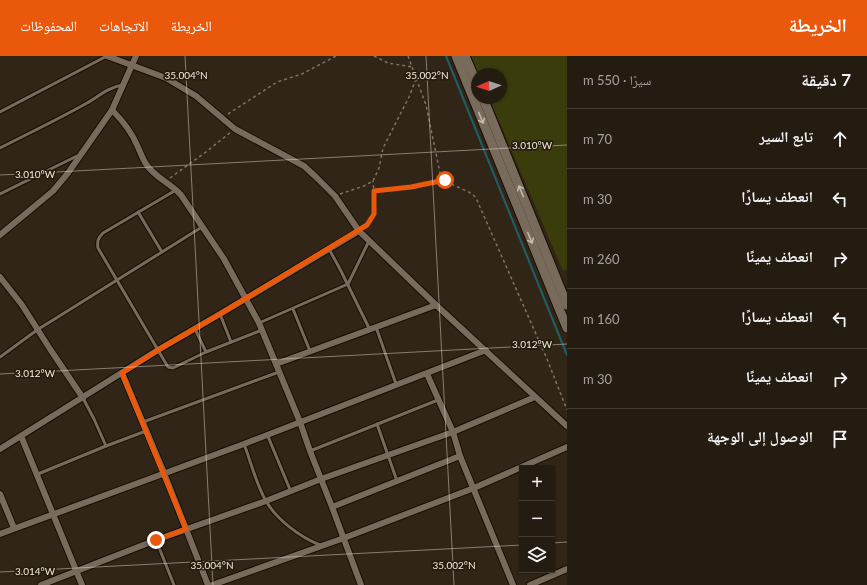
<!DOCTYPE html>
<html lang="ar">
<meta charset="utf-8">
<style>
:root{--surface:#251c11;--page:#31291f;--text:#f1f3f6;--muted:#a3a19f;--line:#423a31;--accent:#ea580c}
body{margin:0;font-family:Lato,"Noto Naskh Arabic",sans-serif;background:var(--page);color:var(--text);direction:rtl}
.controls{position:absolute;right:12px;bottom:12px;display:grid;overflow:hidden;border-radius:0px;box-shadow:0 1px 3px #0004}
.controls button{width:36px;height:36px;display:grid;place-items:center;padding:0;border:0;border-bottom:1px solid var(--line);background:var(--surface);color:var(--text);font:20px sans-serif}
.compass{position:absolute;left:471px;top:12px;width:36px;height:36px;border-radius:50%;background:var(--surface);box-shadow:0 1px 3px #0004;rotate:267deg}
.stop{position:absolute;width:12px;height:12px;margin:-9px;border:3px solid #ea580c;border-radius:50%;background:#fff}
.stop.end{background:#ea580c;border-color:#fff;box-shadow:0 1px 4px #0008}
.list{margin:0;padding:0;list-style:none}
h2{display:flex;justify-content:space-between;align-items:center;height:52px;margin:0;padding:0 16px;font-size:17px}
h2 small{font-size:13px;font-weight:400;color:var(--muted)}
.list li{display:grid;grid-template-columns:26px 1fr auto;gap:12px;align-items:center;box-sizing:border-box;height:60px;padding:0 16px;border-top:1px solid var(--line)}
.list b{display:block;font-size:15px;white-space:nowrap}
.list em{font-size:13px;font-style:normal;color:var(--muted)}
.icon{flex:none;width:22px;height:22px;fill:none;stroke:currentColor;stroke-width:2;stroke-linecap:round;stroke-linejoin:round}
.map{position:relative;flex:none;width:567px;height:529px;overflow:hidden;direction:ltr}
header{display:flex;align-items:center;gap:24px;box-sizing:border-box;height:56px;padding:0 20px;background:var(--accent);color:#fff}
header strong{font-size:19px}
nav{display:flex;gap:22px;margin-inline-start:auto;font-size:14px}
main{display:flex}
aside{flex:1;background:var(--surface)}
.map>svg:first-child{display:block}
.green{fill:#3a3d0b}
.lines{fill:none;stroke-linecap:round;stroke-linejoin:round}
.stream{stroke:#1c616a;stroke-width:2}
.lane-casing{stroke:#190e02;stroke-width:5}
.street-casing{stroke:#190e02;stroke-width:8}
.secondary-casing{stroke:#190e02;stroke-width:11}
.path{stroke:#7e7468;stroke-width:1.5;stroke-dasharray:3 3;stroke-linecap:butt}
.lane{stroke:#796b5b;stroke-width:3}
.street{stroke:#796b5b;stroke-width:6}
.secondary{stroke:#796b5b;stroke-width:9}
.oneway{stroke:#c2b8ac}
.route{stroke:#ea580c;stroke-width:5}
.ticks{fill:none;stroke:#f3ebe2;stroke-width:1;stroke-opacity:0.45}
.ticks-label{font-size:10px;text-anchor:middle;fill:#f3ebe2;stroke:#271c0d;stroke-width:3.5;stroke-linejoin:round;paint-order:stroke}
</style>
<header>
<strong>الخريطة</strong>
<nav><a>الخريطة</a><a>الاتجاهات</a><a>المحفوظات</a></nav>
</header>
<main>
<aside>
<h2>7 دقيقة<small>سيرًا · 550 m</small></h2>
<ul class="list">
<li><svg class="icon" aria-label="ahead" viewBox="0 0 24 24"><path d="M12 20V5M6 11l6-6 6 6"/></svg><div><b>تابع السير</b></div><em>70 m</em></li>
<li><svg class="icon" aria-label="left" viewBox="0 0 24 24"><path d="M17 20v-9H6M10 6l-5 5 5 5"/></svg><div><b>انعطف يسارًا</b></div><em>30 m</em></li>
<li><svg class="icon" aria-label="right" viewBox="0 0 24 24"><path d="M7 20v-9h11M14 6l5 5-5 5"/></svg><div><b>انعطف يمينًا</b></div><em>260 m</em></li>
<li><svg class="icon" aria-label="left" viewBox="0 0 24 24"><path d="M17 20v-9H6M10 6l-5 5 5 5"/></svg><div><b>انعطف يسارًا</b></div><em>160 m</em></li>
<li><svg class="icon" aria-label="right" viewBox="0 0 24 24"><path d="M7 20v-9h11M14 6l5 5-5 5"/></svg><div><b>انعطف يمينًا</b></div><em>30 m</em></li>
<li><svg class="icon" aria-label="arrive" viewBox="0 0 24 24"><path d="M6 21V4h12l-3 4 3 4H6"/></svg><div><b>الوصول إلى الوجهة</b></div></li>
</ul>
</aside>
<div class="map">
<svg width="567" height="529" viewBox="0 0 567 529">
<rect width="100%" height="100%" fill="#312517"/>
<!-- green -->
<path class="green" d="M471,0H567V213L563,215L489,42H501V18H478Z"/>
<g class="lines">
<!-- stream -->
<path class="stream" d="M446,0L567,299"/>
<!-- lane casing -->
<g class="lane-casing">
<g id="lane">
<path d="M0,56L107,0"/>
<path d="M0,92C29,77 59,63 87,47C99,40 109,31 123,29"/>
<path d="M176,134L103,177C98,182 97,185 98,192L168,311L173,312L206,296"/>
<path d="M0,138L77,100"/>
<path d="M138,156L162,196"/>
<path d="M329,193L340,213L370,274"/>
<path d="M293,253L310,295"/>
<path d="M220,258L231,286"/>
<path d="M259,267L348,228L369,185"/>
<path d="M376,271L396,328"/>
<path d="M195,273L206,296L262,274"/>
<path d="M0,301L37,274L202,171"/>
<path d="M83,342L94,363L106,390L146,375"/>
<path d="M143,366L279,316"/>
<path d="M377,368L397,425"/>
<path d="M267,378L291,436"/>
<path d="M244,388C251,406 256,428 266,445C277,464 300,481 320,489"/>
<path d="M310,395L438,344"/>
<path d="M38,418L106,390"/>
<path d="M156,484L174,529"/>
</g>
</g>
<!-- street casing -->
<g class="street-casing">
<g id="street">
<path d="M112,54C122,64 131,75 137,89C140,95 142,102 146,108C155,122 171,127 181,139L224,203L259,267L300,366L310,395L332,451L361,529"/>
<path d="M359,175L436,249L567,370"/>
<path d="M0,179L53,135L68,117L112,54L136,0"/>
<path d="M0,221L22,249L50,293L83,342"/>
<path d="M276,308L436,249"/>
<path d="M122,317L164,417L208,529"/>
<path d="M427,318L453,376L460,400L513,529"/>
<path d="M21,380L82,529"/>
<path d="M0,393L158,294L220,258L359,175L335,140L316,121L304,110L235,73L196,40L166,22L107,0"/>
<path d="M0,438L14,472"/>
<path d="M332,451L460,400"/>
<path d="M0,478L244,388L486,294"/>
<path d="M41,529L156,484L266,445L321,423L453,376L535,341"/>
<path d="M212,529L344,482L474,432L567,391"/>
<path d="M530,529L567,513"/>
</g>
</g>
<!-- secondary casing -->
<g class="secondary-casing">
<g id="secondary">
<path d="M456,0L567,272"/>
<path d="M465,0L477,28"/>
<path d="M483,42L567,249"/>
</g>
</g>
<!-- path -->
<g class="path">
<path d="M374,0L388,7L412,11"/>
<path d="M408,0L426,49L440,117C446,131 467,131 476,142L547,303L567,354"/>
<path d="M228,58L277,26L302,18L336,0"/>
<path d="M170,122L206,96L231,76"/>
<path d="M373,135L411,131L445,124"/>
<path d="M340,138L364,130L373,125L379,112L383,92L409,41L416,23"/>
<path d="M364,171C379,161 374,140 373,125"/>
</g>
<!-- lane -->
<use href="#lane" class="lane"/>
<!-- street -->
<use href="#street" class="street"/>
<!-- secondary -->
<use href="#secondary" class="secondary"/>
</g>
<!-- one-way arrows -->
<defs><path id="oneway-shaft" d="M-6 0H5M1.5-3L5.5 0L1.5 3" fill="none" stroke-width="1.6" stroke-linecap="round" stroke-linejoin="round"/></defs>
<g class="oneway">
<use href="#oneway-shaft" transform="translate(481 62) rotate(68)"/>
<use href="#oneway-shaft" transform="translate(521 135) rotate(-112)"/>
<use href="#oneway-shaft" transform="translate(530 182) rotate(68)"/>
</g>
<g class="lines">
<!-- route -->
<path class="route" d="M156,484L186,473L122,317L158,294L220,258L367,169L374,158V135L411,131L445,124"/>
</g>
<!-- ticks -->
<path class="ticks" d="M185,0L213,529M426,0L454,529M0,119L567,89M0,318L567,288M552,487L567,486M0,516L522,489"/>
<g class="ticks-label">
<text x="186" y="23">35.004°N</text>
<text x="427" y="23">35.002°N</text>
<text x="532" y="93">3.010°W</text>
<text x="35" y="122">3.010°W</text>
<text x="532" y="292">3.012°W</text>
<text x="35" y="321">3.012°W</text>
<text x="212" y="513">35.004°N</text>
<text x="454" y="513">35.002°N</text>
<text x="35" y="519">3.014°W</text>
</g>
</svg>
<div class="controls">
<button>+</button>
<button>−</button>
<button><svg class="icon" aria-label="layers" viewBox="0 0 24 24"><path d="M12 4l9 5-9 5-9-5zM3 14l9 5 9-5"/></svg></button>
</div>
<svg class="compass" viewBox="-18 -18 36 36"><path d="M0-13l5 13h-10z" fill="#e53935"/><path d="M0 13l5-13h-10z" fill="#a3a19f"/></svg>
<div class="stop" style="left:445px;top:124px"></div>
<div class="stop end" style="left:156px;top:484px"></div>
</div>
</main>
